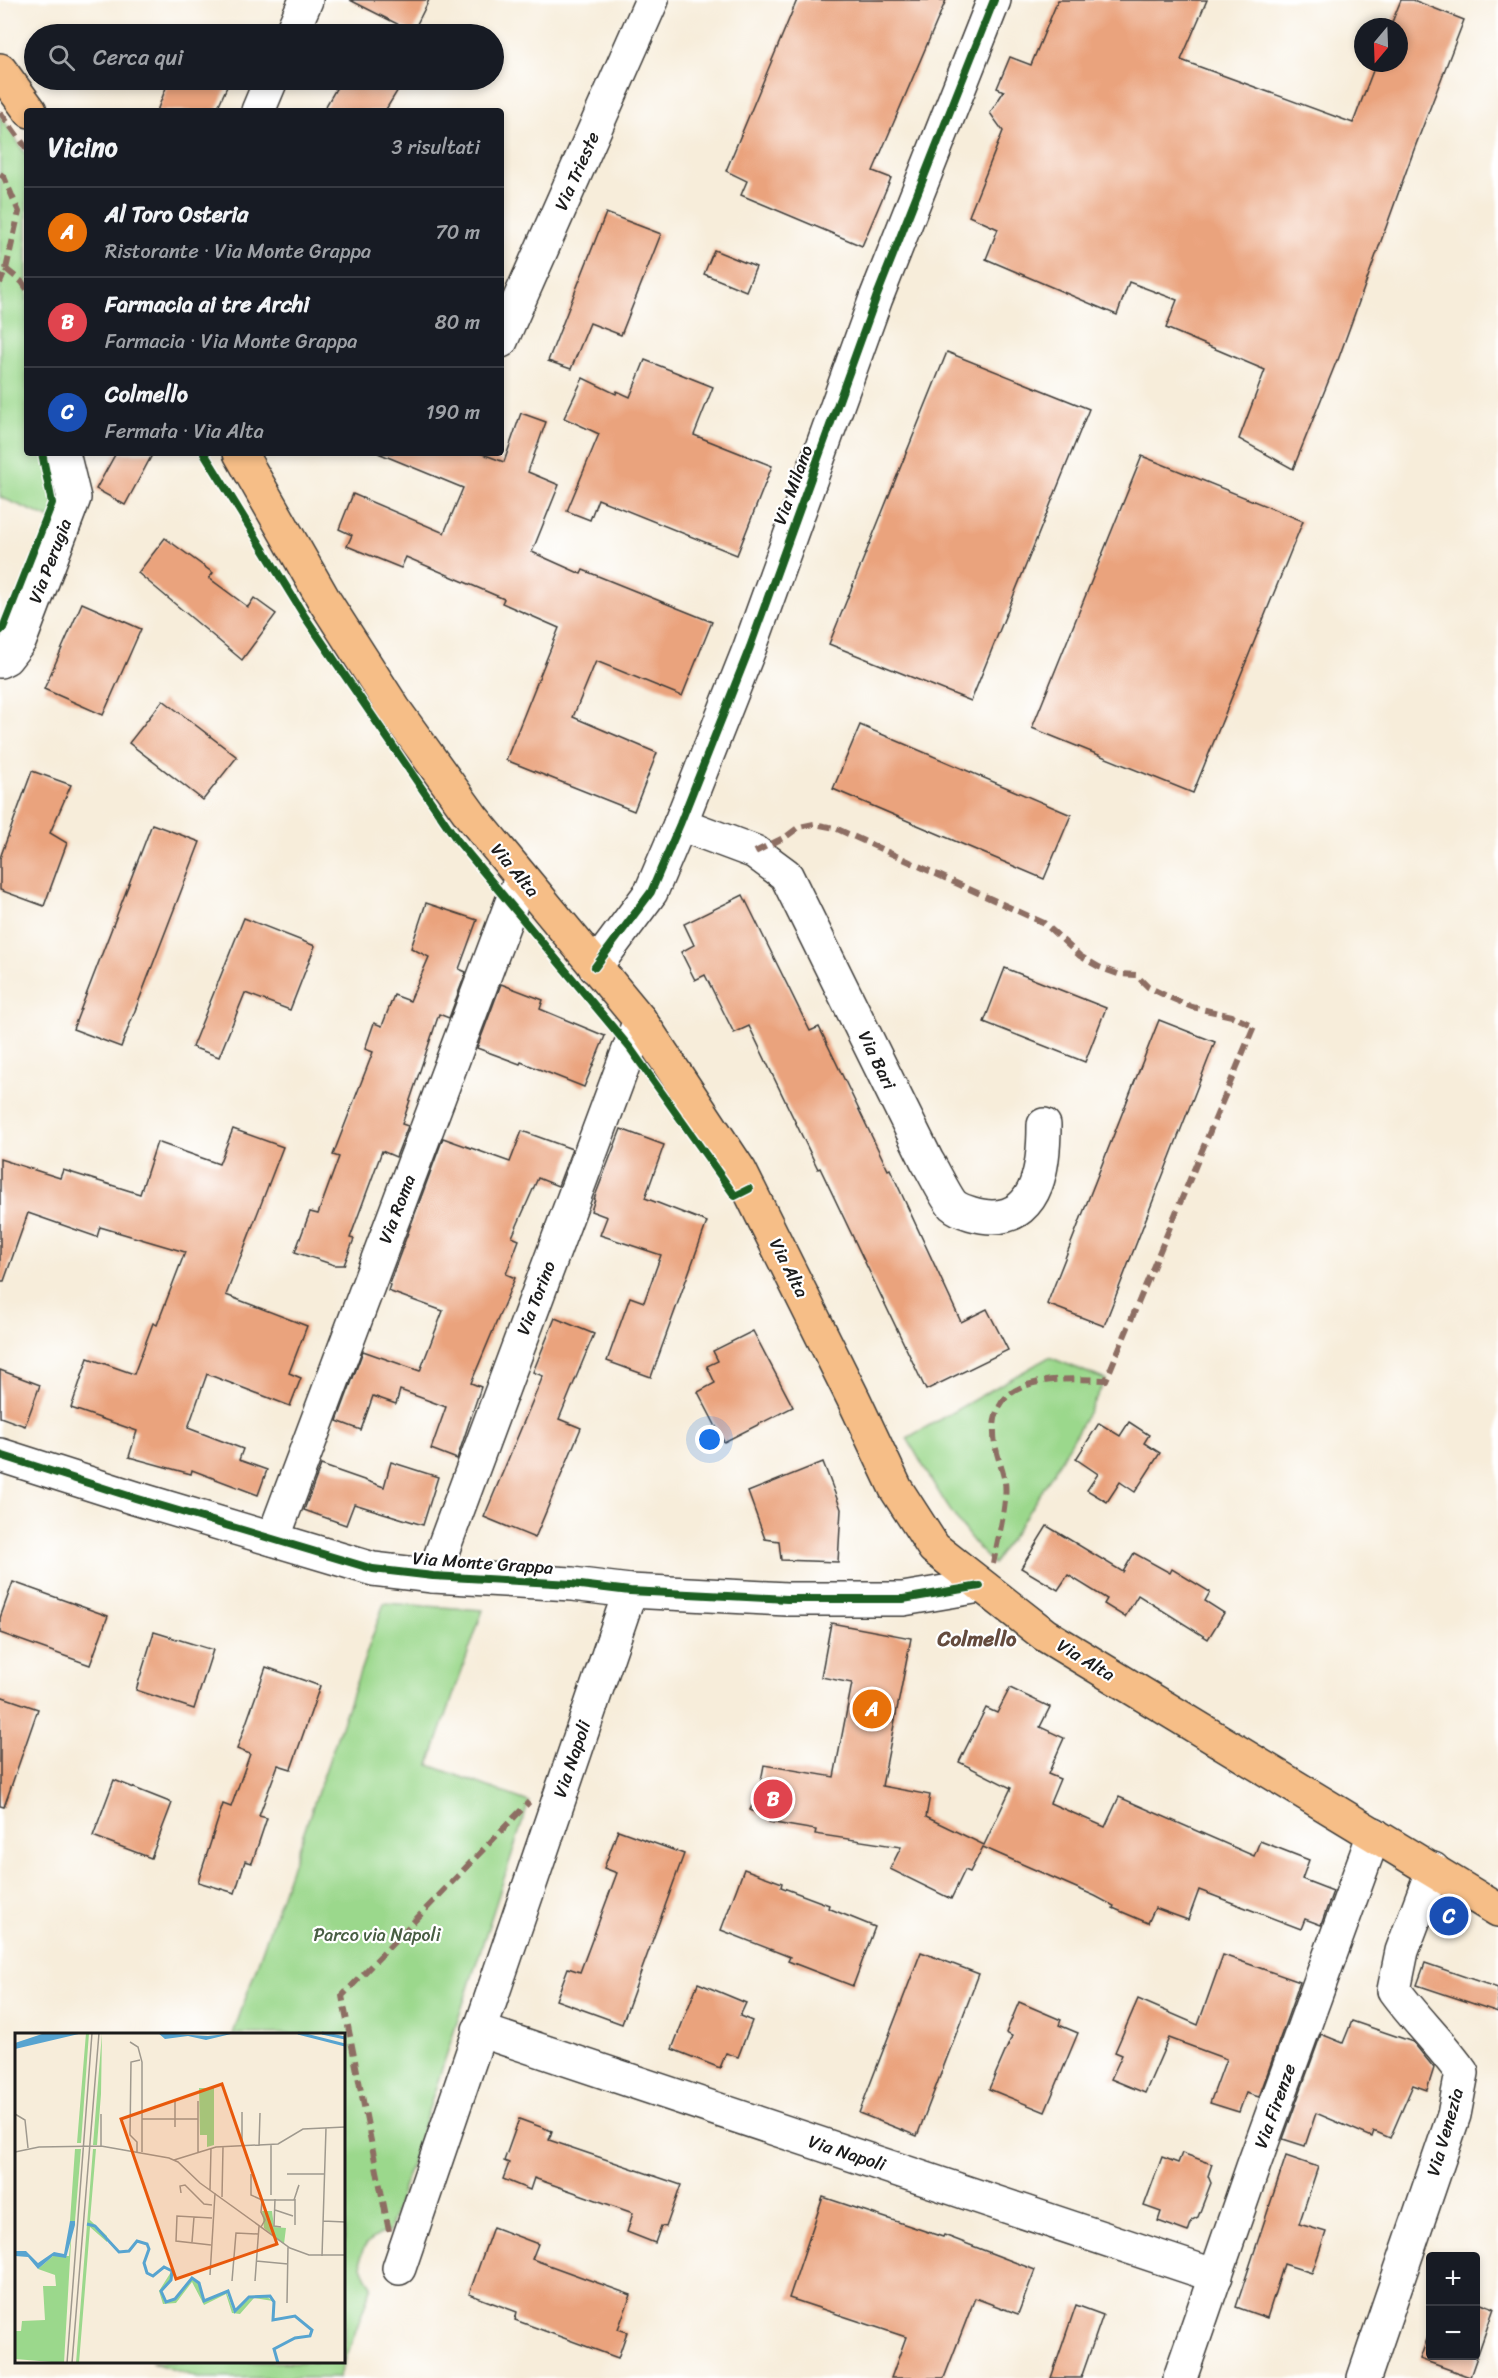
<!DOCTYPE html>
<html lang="it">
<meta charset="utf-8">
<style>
:root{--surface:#171b24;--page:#242831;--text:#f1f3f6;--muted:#9ea1a6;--line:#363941;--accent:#7c3aed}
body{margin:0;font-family:Sriracha,sans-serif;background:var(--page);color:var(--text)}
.controls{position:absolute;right:18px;bottom:18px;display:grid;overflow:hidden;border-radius:6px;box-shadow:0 3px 9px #0003}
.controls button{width:54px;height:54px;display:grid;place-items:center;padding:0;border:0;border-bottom:2px solid var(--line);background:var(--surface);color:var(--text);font:30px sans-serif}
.compass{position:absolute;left:1354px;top:18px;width:54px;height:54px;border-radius:50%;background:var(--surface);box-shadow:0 3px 9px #0003;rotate:199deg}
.you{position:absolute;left:710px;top:1440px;width:21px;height:21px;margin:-15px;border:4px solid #fff;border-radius:50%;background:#1a73e8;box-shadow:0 0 0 9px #1a73e833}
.badge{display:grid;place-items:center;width:39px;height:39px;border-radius:50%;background:var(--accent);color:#fff;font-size:20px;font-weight:700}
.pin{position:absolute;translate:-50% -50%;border:3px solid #fff;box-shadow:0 2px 6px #0006}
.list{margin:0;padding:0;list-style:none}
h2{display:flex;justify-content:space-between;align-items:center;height:78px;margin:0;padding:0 24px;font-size:26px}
h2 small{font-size:20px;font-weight:400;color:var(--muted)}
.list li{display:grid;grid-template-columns:39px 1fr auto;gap:18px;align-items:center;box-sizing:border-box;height:90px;padding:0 24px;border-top:2px solid var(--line)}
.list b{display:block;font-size:22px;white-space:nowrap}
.list p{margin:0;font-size:20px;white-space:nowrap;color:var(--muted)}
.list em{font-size:20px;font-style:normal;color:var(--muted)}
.icon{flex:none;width:33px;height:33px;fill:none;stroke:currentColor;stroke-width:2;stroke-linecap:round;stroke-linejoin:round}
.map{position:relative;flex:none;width:1498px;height:2378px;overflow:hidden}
.search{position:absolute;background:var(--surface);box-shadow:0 3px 9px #0003;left:24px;top:24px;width:480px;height:66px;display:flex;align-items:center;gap:15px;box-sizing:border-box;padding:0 21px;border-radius:33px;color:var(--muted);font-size:22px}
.panel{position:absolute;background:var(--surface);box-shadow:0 3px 9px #0003;left:24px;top:108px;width:480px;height:348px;border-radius:6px}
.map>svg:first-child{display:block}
.green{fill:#9bd88c;stroke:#5c7a54;stroke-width:1.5}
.building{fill:#eaa37d}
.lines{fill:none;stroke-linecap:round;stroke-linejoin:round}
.minor-casing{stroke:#3d3b38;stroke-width:36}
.major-casing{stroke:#3d3b38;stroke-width:36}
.minor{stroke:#fff;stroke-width:33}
.major{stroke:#f6be87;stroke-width:33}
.quiet{stroke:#8d6e63;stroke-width:6;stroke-dasharray:12 6;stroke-linecap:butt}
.cycleway-casing{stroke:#fff;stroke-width:11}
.cycleway{stroke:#1b5e20;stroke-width:8}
.labels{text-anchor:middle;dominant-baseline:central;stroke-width:4.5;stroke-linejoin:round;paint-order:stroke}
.street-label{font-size:18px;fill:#1c1c1c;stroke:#fff}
.park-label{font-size:18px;fill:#485e43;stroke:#fff}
.quarter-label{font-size:21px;font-weight:bold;fill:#644b3e;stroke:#fff}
.inset-river{fill:none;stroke:#57a4d0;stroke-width:3}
.inset-road{fill:none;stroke:#9f998e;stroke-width:1.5}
.view{fill:#e8590c;fill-opacity:0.15;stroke:#e8590c;stroke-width:3}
.inset-edge{fill:none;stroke:#1c1c1c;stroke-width:3}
</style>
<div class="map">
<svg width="1498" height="2378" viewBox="0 0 1498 2378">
<rect width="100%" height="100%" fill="#fff"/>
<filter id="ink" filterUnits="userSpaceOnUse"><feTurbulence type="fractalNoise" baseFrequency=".0167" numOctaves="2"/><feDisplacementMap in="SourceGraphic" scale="12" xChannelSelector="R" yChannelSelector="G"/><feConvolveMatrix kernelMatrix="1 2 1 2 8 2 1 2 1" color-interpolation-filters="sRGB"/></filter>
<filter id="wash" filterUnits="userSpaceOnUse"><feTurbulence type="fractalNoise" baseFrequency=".008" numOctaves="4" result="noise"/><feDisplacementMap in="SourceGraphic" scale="24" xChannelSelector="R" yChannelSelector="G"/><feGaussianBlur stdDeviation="1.35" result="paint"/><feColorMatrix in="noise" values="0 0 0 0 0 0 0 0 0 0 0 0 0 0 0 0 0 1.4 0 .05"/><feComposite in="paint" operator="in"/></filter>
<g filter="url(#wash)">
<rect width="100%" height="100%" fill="#f7edda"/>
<!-- green -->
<g class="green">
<path d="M0,115L27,156V453H46L56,504L51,519L0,497Z"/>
<path d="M1049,1357L1106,1380C1072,1444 1035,1505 993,1564C955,1524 934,1485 907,1438Z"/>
<path d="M384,1603L483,1610L429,1765L529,1802L389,2231C359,2241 353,2259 372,2285L339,2378H198L151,2362H344V2034H233Z"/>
</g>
<g id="blocks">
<!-- building -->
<g class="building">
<path d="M350,0H429L413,32Z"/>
<path d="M797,0H946L873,171L891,178L862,246L741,195L747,181L726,171Z"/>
<path d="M1058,0H1207L1181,60L1353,123L1376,63H1399V27H1390L1401,0H1413L1464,20L1415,147L1338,360H1337L1293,469L1239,439L1265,370L1166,328L1177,300L1129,282L1117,315L986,259L998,229L969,216L1003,131L990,113L1004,91L997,88L1010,57L1031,65Z"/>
<path d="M169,80H230L216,111H157Z"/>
<path d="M341,80H404L385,111H323Z"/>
<path d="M606,213L661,234L621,335L590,323L571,369L548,361Z"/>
<path d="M714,250L756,267L746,291L704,274Z"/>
<path d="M947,352L1089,409L971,701L829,644Z"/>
<path d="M645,360L713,387L694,435L772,466L737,555L598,499L590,520L567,511L599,434L564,418L583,378L616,394L617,391L630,397Z"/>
<path d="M521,413L546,422L528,472L559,485L532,552L581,574L583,570L712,622L682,696L596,661L573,717L657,753L634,811L506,760L559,628L502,603L504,599L406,557L401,568L347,546L352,535L339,529L353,494L444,533L463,488L378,453H480L504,462Z"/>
<path d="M116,453H153L125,505L96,489Z"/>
<path d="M1142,456L1303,521L1193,793L1032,728Z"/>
<path d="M165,538L213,573L209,578L248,607L254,598L276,614L242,660L138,573Z"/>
<path d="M82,603L141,629L103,715L44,689Z"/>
<path d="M163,700L237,757L203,800L129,743Z"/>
<path d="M860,725L1071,815L1044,879L833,789Z"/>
<path d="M32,771L71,785L50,833L67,843L44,906L0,890V858Z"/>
<path d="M152,824L200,842L121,1047L73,1029Z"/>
<path d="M743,895L810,1031L819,1027L888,1170L890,1169L961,1322L987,1309L1008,1350L926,1390L820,1168L818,1169L749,1026L734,1033L705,975L695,980L681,952L694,945L684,924Z"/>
<path d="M426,903L477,920L459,969L466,972L449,1018L439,1014L402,1124L408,1126L396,1157L382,1151L350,1238L354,1239L344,1265H334L295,1252L310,1212L318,1214L339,1157L333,1155L373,1052L365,1049L374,1023L382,1026L394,995L410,1001L429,957L411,948Z"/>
<path d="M244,918L315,946L290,1010L245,993L219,1057L192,1047Z"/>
<path d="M1005,968L1106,1008L1085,1062L984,1022Z"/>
<path d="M501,984L543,1000L540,1009L605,1036L584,1087L521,1062L520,1064L477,1048Z"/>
<path d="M1159,1020L1215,1042L1104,1326L1047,1304Z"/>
<path d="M233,1129L283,1147L226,1295L307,1326L289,1373L301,1378L290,1406L207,1374L188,1428L243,1449L239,1460L267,1470L258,1495L192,1470L191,1474L129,1457L137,1431L71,1408L88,1358L134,1374L153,1323L157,1325L185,1252L100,1227L97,1237L28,1213L4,1281H0V1159L60,1178L63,1170L140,1194L157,1142L219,1164Z"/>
<path d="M621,1129L664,1145L645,1198L707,1222L651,1377L607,1361L630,1297L644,1302L661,1255L600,1235L607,1217L591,1211L595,1199H594Z"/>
<path d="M522,1131L572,1149L558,1186L538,1178L512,1237L519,1240L506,1274L515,1278L471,1383L481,1387L457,1459L431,1449L446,1407L400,1390L396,1404L373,1396L361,1430L337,1421L363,1351L420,1371L443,1311L388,1291L390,1285L389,1284L443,1138L510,1162Z"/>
<path d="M555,1318L594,1334L559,1419L581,1428L535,1538L484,1517L543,1376L533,1372Z"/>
<path d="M753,1331L793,1407L724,1442L698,1392L715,1383L707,1366L718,1361L713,1351Z"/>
<path d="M0,1370L40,1385L25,1426L0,1417Z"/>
<path d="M1129,1422L1149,1435L1144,1443L1160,1453L1135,1492L1120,1482L1107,1502L1087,1490L1098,1474L1076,1459L1099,1423L1120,1436Z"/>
<path d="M391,1462L438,1477L423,1525L354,1504L346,1525L304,1510L321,1465L384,1487Z"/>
<path d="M823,1462L841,1509L838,1562L781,1560L779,1541L765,1539L748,1492Z"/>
<path d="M1047,1526L1123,1572L1134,1553L1170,1573L1172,1569L1210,1592L1205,1601L1224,1613L1208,1639L1138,1595L1125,1617L1104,1604L1107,1599L1068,1575L1058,1590L1021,1568Z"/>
<path d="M13,1582L108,1616L90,1665L0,1633V1618Z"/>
<path d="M831,1623L911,1638L882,1786L930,1795L926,1817L984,1845L1011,1788L959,1762L986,1708L997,1713L1010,1688L1050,1707L1040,1727L1064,1738L1048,1774L1060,1779L1050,1803L1105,1827L1119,1797L1254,1856L1260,1841L1309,1860L1302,1879L1333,1891L1321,1925L1305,1919L1301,1929L1199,1890L1188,1920L1155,1908L1148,1923L1113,1908L1114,1906L1095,1896L983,1847L970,1872L965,1870L951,1899L890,1869L901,1847L815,1834L816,1830L769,1822V1819L750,1810L759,1791L764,1765L834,1777L852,1683L821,1677Z"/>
<path d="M154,1632L213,1650L194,1709L136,1690Z"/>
<path d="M266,1667L320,1686L291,1769L278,1765L259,1816L267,1818L252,1863L245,1861L235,1893L198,1882L223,1804L231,1807L250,1754L237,1749Z"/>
<path d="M0,1696L38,1709L4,1807L0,1806Z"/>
<path d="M114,1780L172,1803L151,1858L93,1836Z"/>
<path d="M618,1830L684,1854L622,2024L556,2000L568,1968L580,1972L617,1873L604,1868Z"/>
<path d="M744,1869L782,1883L781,1887L829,1905L828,1908L875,1927L853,1986L788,1961L790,1957L721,1930Z"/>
<path d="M921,1952L979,1974L917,2136L859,2113Z"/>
<path d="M1223,1955L1300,1982L1259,2097L1246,2093L1239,2112L1210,2103L1226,2059L1169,2038L1145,2093L1111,2079L1122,2055L1115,2052L1138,1999L1198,2025Z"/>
<path d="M1425,1963L1498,1988V2012L1417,1985Z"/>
<path d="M698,1983L746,2003L740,2016L752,2021L738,2057L726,2053L720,2068L672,2049Z"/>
<path d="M1019,2002L1061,2020L1059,2025L1078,2033L1045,2112L989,2089L1012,2036L1006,2033Z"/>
<path d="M1352,2021L1413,2042L1434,2068L1427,2090L1413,2085L1390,2138L1374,2131L1372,2137L1316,2113L1305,2146L1283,2139L1321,2034L1343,2043Z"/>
<path d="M519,2119L552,2131L549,2140L681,2185L666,2227L661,2226L655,2243L627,2232L633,2213L534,2178L530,2190L503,2179L509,2163L504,2161Z"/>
<path d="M1182,2153L1212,2164L1208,2176L1211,2183L1198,2217L1192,2220L1188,2232L1158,2221L1161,2212L1144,2206L1162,2157L1178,2163Z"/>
<path d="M1286,2156L1318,2167L1299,2224L1326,2232L1312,2273L1284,2264L1267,2318L1236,2307Z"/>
<path d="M823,2197L943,2237L944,2235L1035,2270L1018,2314L975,2298L944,2378H891L906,2337L789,2298Z"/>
<path d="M493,2227L538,2244L532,2259L631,2295L618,2329L627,2332L618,2358L515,2320L517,2312L469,2294Z"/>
<path d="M1476,2301L1494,2308L1470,2377L1420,2359L1431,2328V2355H1476Z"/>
<path d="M1076,2305L1103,2315L1081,2378H1051Z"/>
</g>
</g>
</g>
<g filter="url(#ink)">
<use href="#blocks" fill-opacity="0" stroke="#3d3b38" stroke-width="1.5"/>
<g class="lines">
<!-- minor casing -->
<g class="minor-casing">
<g id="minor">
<path d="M291,34L306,0"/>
<path d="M258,111L271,80"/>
<path d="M501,341L652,0"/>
<path d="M0,661L6,658L20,640L74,498L63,453"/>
<path d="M680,824L755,852L786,875L927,1161C933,1170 946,1198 953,1205C961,1212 981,1217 992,1217C1040,1217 1044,1161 1044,1125"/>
<path d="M595,967L651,892L680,824L750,647L876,298L994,0"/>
<path d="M0,1455L135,1498L373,1569L433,1576L572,1584L630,1591L787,1599H903L980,1586"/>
<path d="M273,1539L521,878"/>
<path d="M433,1576L640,1020"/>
<path d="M479,2030L1216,2276"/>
<path d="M399,2268L630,1591"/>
<path d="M1180,2378L1253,2167L1374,1834"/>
<path d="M1364,2378L1454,2115L1462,2073C1441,2043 1415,2019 1394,1990L1402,1951L1433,1869"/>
</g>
</g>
<!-- major casing -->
<g class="major-casing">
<g id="major">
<path d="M0,70L30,111"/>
<path d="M240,453L324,600L394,709L472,817L640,1020L740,1171L854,1400L896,1489L934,1548L1045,1635L1498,1910"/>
</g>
</g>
<!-- minor -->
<use href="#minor" class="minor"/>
<!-- major -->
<use href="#major" class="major"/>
<!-- quiet -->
<g class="quiet">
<path d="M0,112L27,149"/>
<path d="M0,174L4,177L19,212L6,269L0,283"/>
<path d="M6,269L22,282L27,289"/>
<path d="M755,852L787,836L799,827L814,824L835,828L1044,923L1080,956L1099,967L1118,974L1136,975L1148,987L1171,998L1192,1007L1232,1016L1254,1026L1106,1380C1064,1379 992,1372 994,1433C994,1450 1002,1466 1005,1482C1008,1502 997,1543 993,1564"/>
<path d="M389,2231L342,1996L529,1802"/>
</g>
<!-- cycleway casing -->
<g class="cycleway-casing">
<g id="cycleway">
<path d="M204,453L305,617L457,840L630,1048L735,1196L749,1189"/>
<path d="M0,631L3,628L52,503L42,453"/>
<path d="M595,967L651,892L680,824L750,647L876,298L994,0"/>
<path d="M0,1455L135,1498L373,1569L433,1576L572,1584L630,1591L787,1599H903L980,1586"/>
</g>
</g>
<!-- cycleway -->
<use href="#cycleway" class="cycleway"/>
</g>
</g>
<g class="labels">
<!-- street labels -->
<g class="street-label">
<text transform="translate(577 171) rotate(-66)">Via Trieste</text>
<text transform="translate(793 485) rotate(-70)">Via Milano</text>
<text transform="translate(50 561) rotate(-69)">Via Perugia</text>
<text transform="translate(515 870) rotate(50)">Via Alta</text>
<text transform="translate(877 1060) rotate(64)">Via Bari</text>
<text transform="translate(397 1209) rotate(-69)">Via Roma</text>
<text transform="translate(789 1268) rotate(63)">Via Alta</text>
<text transform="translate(536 1298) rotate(-69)">Via Torino</text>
<text transform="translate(483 1563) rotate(4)">Via Monte Grappa</text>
<text transform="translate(1086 1660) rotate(31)">Via Alta</text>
<text transform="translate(572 1759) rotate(-71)">Via Napoli</text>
<text transform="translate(1275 2106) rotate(-70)">Via Firenze</text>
<text transform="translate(1445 2132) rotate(-74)">Via Venezia</text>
<text transform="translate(847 2153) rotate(18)">Via Napoli</text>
</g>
<!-- park labels -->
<g class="park-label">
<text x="377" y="1935">Parco via Napoli</text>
</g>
<!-- quarter labels -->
<g class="quarter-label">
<text x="977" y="1639">Colmello</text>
</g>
</g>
<!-- overview -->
<g transform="translate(15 2033)">
<rect width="330" height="330" fill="#f7edda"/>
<path d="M71,0H74L66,110H62ZM87,0L86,61L82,112H78ZM184,55H199V112L192,114V102H185ZM60,116H66L60,188H55ZM78,116H81L75,187L92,203V209L75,194L64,330H61ZM247,178H257L259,194L271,195L269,211L249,195ZM57,192L49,330L0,326V298H6L7,288L30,287L28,253H41L40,242L23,236L38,223H54ZM156,239V246L146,257L150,270L159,267L176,246L183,250L189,269L211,258L219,279L237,263L249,262L258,268L239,265L225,281L217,280L211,261L189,272L177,249L161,270L148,271L144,258Z" fill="#9bd88c"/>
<path d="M30,0H68L0,16V10ZM143,0L193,3L220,0L191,7L173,3L150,6ZM55,188H60V192L51,225L38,223L23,236L13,224L0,223V218H11L23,230L39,219L49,221Z" fill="#57a4d0"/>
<path class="inset-river" d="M283,0L330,12M307,0L330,5M72,191L80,193L104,219L114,218L122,208L132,211L134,216L129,230L132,240L138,243L149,234L157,238L156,247L146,258L151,269L160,266L177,245L184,250L189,268L213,258L220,278L234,264L255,263L259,269L258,287L280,283L297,297L295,303L280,305L259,316L263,330"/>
<path class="inset-road" d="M115,9L123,14L127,29V119M160,67V94M183,68V119M0,81L10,87L13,115M86,81V113M127,86H183M227,113V79M244,113L245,80M0,119L24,114L86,113L154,125L163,129L185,150L275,215L294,222H330M122,119V109L115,102L116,29L125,27M159,127L201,114L263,111L288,96L330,94M236,141V162L247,167M272,141H309M195,157L196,115M166,160L165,153L170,152L189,171L197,172M256,162V112M207,164L208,114M260,166L259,193L266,194M260,177L278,183M308,188L330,189M280,192V166M246,194L250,187L246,179L247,167H279L284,152L282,157M177,209L179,184M196,212L161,208L162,183L197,185M307,223L311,95M241,228L273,231M195,242L200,160M217,248L221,200L243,201M240,248L244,193M272,270L273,214M52,330L77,0M57,330L84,0"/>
<path class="view" d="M207,51L262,211L161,246L106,86Z"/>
<rect width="330" height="330" class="inset-edge"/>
</g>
</svg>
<div class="controls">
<button>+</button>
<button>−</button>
</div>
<svg class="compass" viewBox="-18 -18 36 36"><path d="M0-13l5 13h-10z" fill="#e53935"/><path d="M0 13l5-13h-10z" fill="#9ea1a6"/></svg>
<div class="you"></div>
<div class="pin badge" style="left:872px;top:1709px;background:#e8710a">A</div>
<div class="pin badge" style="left:773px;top:1799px;background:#e0444e">B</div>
<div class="pin badge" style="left:1449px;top:1916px;background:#1a4fb4">C</div>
<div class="search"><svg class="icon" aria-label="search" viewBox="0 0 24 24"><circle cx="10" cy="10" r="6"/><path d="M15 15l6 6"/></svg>Cerca qui</div>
<section class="panel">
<h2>Vicino<small>3 risultati</small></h2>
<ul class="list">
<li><span class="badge" style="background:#e8710a">A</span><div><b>Al Toro Osteria</b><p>Ristorante · Via Monte Grappa</p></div><em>70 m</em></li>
<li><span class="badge" style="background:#e0444e">B</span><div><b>Farmacia ai tre Archi</b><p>Farmacia · Via Monte Grappa</p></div><em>80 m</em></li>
<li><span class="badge" style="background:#1a4fb4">C</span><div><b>Colmello</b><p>Fermata · Via Alta</p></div><em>190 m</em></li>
</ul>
</section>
</div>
